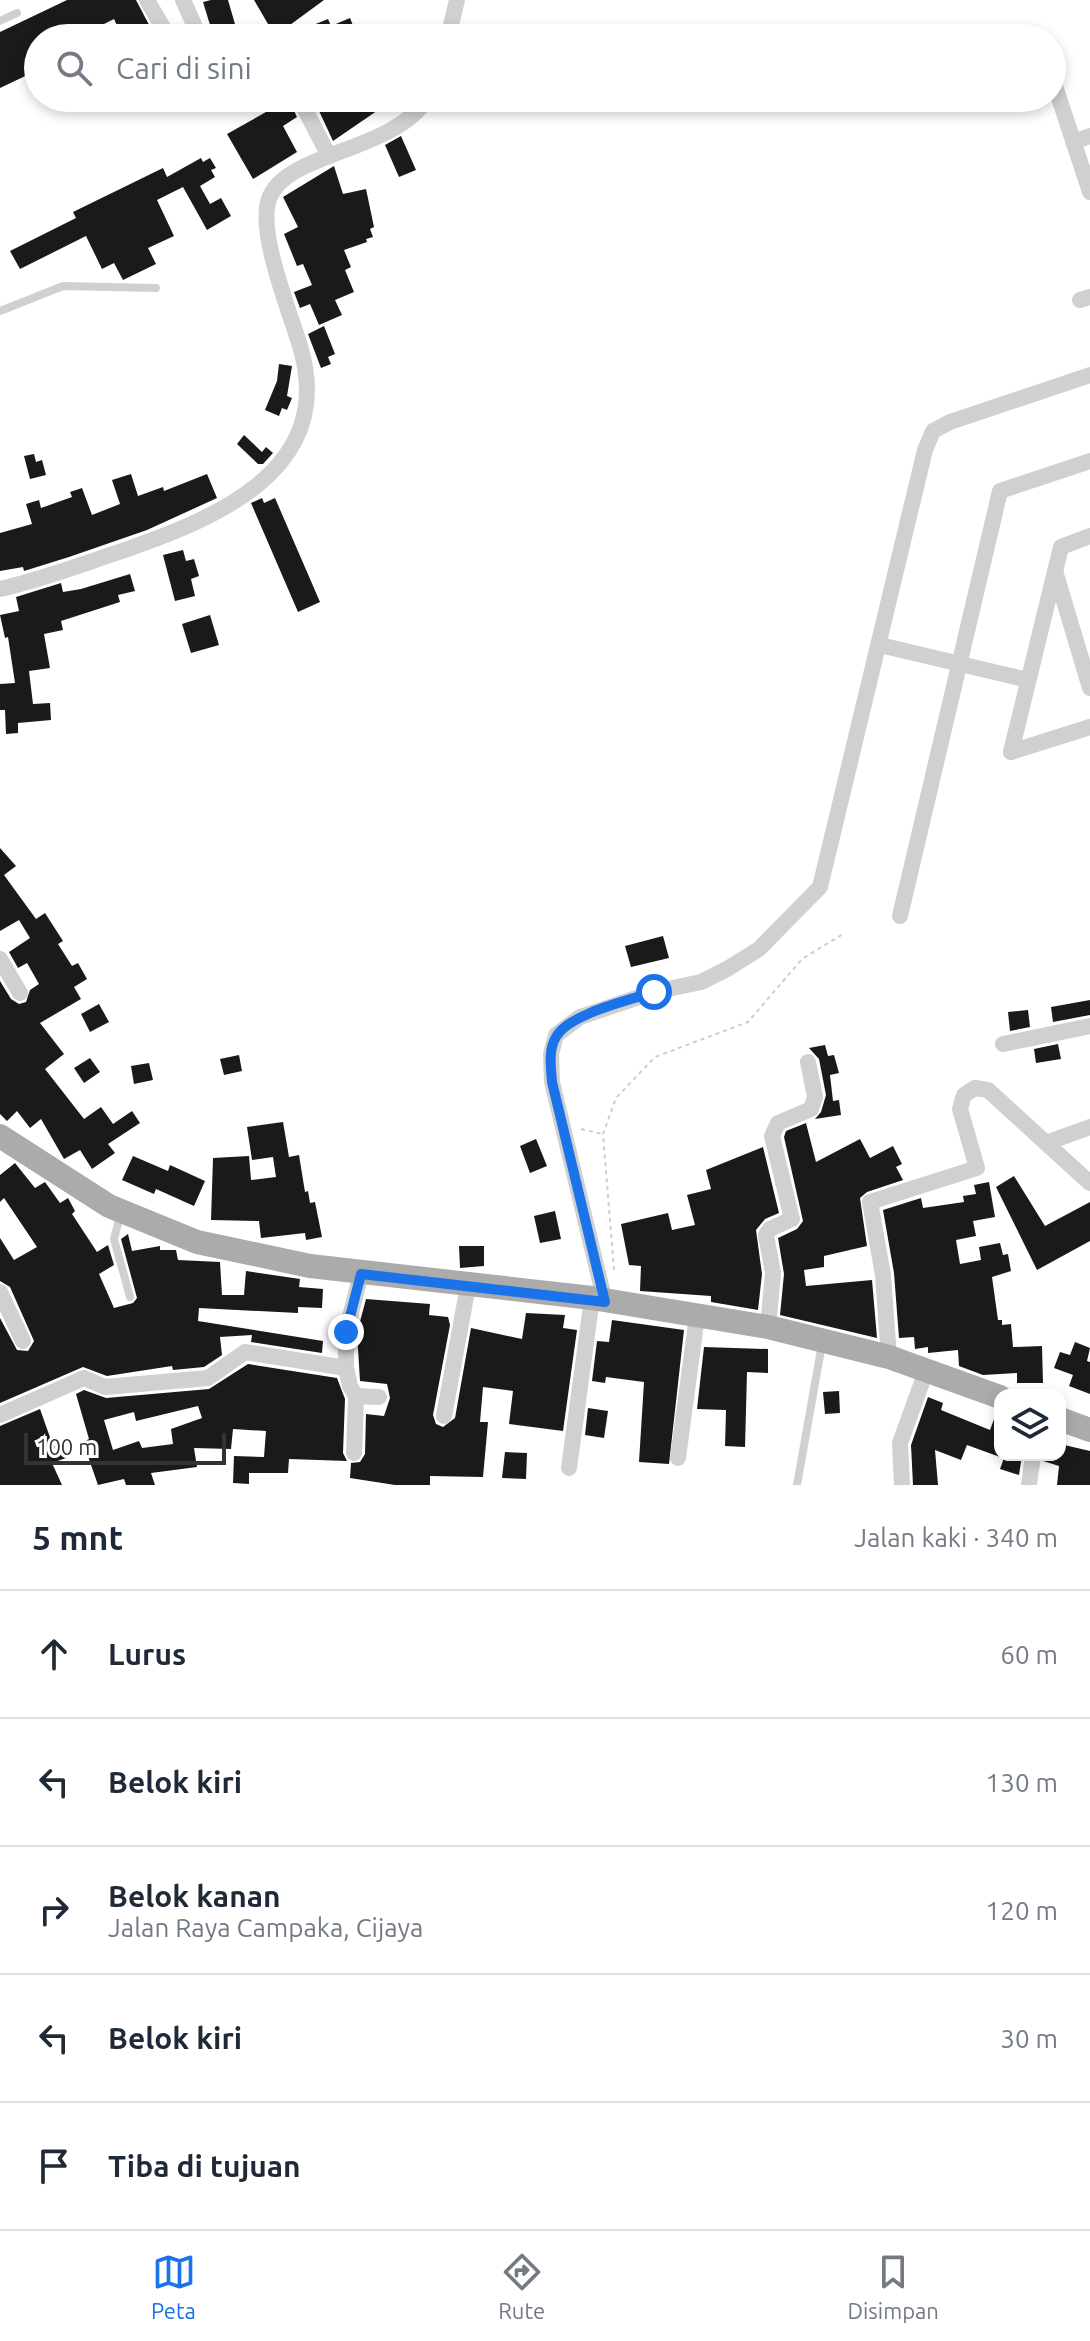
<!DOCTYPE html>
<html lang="id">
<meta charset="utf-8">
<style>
:root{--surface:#fff;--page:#f6f6f7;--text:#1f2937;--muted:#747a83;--line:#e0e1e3;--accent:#1a73e8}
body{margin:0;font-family:Ubuntu,sans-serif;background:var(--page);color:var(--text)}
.controls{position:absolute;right:24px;bottom:24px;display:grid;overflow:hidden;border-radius:16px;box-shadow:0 4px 12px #0003}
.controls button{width:72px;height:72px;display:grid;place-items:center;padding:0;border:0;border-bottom:2px solid var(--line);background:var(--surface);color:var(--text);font:40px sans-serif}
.scale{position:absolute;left:24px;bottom:20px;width:202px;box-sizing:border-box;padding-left:8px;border:4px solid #333;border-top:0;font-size:22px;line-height:28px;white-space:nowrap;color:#333;-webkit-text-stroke:6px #fff;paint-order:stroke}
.stop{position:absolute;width:24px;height:24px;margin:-18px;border:6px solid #1a73e8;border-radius:50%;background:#fff}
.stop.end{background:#1a73e8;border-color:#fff;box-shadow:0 2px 8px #0008}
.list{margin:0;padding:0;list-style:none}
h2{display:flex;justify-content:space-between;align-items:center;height:104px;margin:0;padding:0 32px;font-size:34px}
h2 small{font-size:26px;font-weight:400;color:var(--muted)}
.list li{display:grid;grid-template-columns:52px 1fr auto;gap:24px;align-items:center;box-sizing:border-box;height:128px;padding:0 32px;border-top:2px solid var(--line)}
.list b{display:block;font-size:30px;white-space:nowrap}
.list p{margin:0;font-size:26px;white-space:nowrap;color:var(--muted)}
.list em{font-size:26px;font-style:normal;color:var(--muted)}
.icon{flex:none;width:44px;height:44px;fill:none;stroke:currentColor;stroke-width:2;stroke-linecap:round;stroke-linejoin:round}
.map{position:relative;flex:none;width:1090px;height:1485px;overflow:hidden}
.search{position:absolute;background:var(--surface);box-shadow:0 4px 12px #0003;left:24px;right:24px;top:24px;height:88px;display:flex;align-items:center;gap:20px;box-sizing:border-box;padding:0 28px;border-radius:44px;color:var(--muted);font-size:30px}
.sheet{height:744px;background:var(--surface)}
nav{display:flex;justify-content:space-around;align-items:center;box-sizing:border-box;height:112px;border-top:2px solid var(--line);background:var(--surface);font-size:22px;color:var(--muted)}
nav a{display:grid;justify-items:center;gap:4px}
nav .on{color:var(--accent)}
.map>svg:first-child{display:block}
.building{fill:#1a1a1a;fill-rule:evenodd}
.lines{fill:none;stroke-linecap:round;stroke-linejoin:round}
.path{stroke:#cdcdcd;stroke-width:2;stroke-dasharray:4 4;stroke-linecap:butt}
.service{stroke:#d0d0d0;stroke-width:8}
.minor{stroke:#d0d0d0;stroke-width:16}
.primary{stroke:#ababab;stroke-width:24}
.route{stroke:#1a73e8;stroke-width:10}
</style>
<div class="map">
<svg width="1090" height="1485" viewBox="0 0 1090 1485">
<rect width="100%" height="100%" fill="#fff"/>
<!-- building -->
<g class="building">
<path d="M67,0H136L156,38H123L114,19L94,29L99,38H38V70L0,88V32Z"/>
<path d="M211,0H228L237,31L214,38L203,2Z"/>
<path d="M254,0H324L275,36Z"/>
<path d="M350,18L358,38H281L328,19L331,26Z"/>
<path d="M268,98H288L297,117L283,126L297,152L253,179L227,134L266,112L260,102Z"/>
<path d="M313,98H380L384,106L333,141Z"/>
<path d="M401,136L416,170L399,177L385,145Z"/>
<path d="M201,158L203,162L210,158L216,168L211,170L215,177L200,186L210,204L221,198L231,216L207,230L183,187L157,200L174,236L148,248L156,264L123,280L114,263L102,269L86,236L20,269L10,251L76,218L73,212L163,168L167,177Z"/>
<path d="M334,166L343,194L366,189L374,227L370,229L373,237L366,239L367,242L344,250L351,267L345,270L354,292L335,300L342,315L319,325L310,304L300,308L294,292L312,285L303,264L297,266L284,234L298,227L283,197Z"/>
<path d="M324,326L335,354L328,357L331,364L321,368L308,334Z"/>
<path d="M279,364L292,366L287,396L292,398L287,410L282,408L279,416L265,410L277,381Z"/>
<path d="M244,435L262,452L266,447L273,453L263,464H258L237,444Z"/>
<path d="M34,454L36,462L42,460L46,475L30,479L24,456Z"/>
<path d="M131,474L138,496L163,487L164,491L207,474L217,498L147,530L69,557L24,571L23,567L0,571V533L32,524L26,504L39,500L41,508L72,497L70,492L82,488L92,515L120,504L112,480Z"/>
<path d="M262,498L264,503L275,498L320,602L298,612L251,503Z"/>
<path d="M183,550L186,561L194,559L199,576L191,579L195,596L175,601L163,555Z"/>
<path d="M130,574L135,591L118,595L120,602L61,621L63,630L44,634L50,668L29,671L33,704L50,703L51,720L18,723V733L6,734L5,710H0V684L15,683L8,637L5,638L0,615L19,611L16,597L61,583L63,592L81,589Z"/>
<path d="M210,615L219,645L191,653L182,624Z"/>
<path d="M0,848L16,866L4,875L36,919L45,913L63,941L58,944L72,966L78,963L87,979L74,987L81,999L40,1023L64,1054L45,1069L84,1119L101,1107L113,1124L132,1111L140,1123L108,1144L115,1153L92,1169L80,1150L64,1159L41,1119L30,1128L17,1111L7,1121L0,1114V981L11,999L19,1004L26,1002L30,990L39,984L27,963L18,968L9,952L30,938L19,920L0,931Z"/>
<path d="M663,936L669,958L631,967L625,946Z"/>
<path d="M1090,1000V1015L1053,1022L1051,1007Z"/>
<path d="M99,1004L109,1022L90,1032L81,1014Z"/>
<path d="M1028,1010L1030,1027L1010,1031L1008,1012Z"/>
<path d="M1058,1044L1061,1059L1036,1063L1034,1049Z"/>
<path d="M825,1045L828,1056L834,1055L839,1073L830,1075L833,1101L839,1100L841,1115L815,1119L821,1112L826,1095L819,1059L809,1048Z"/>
<path d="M239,1055L242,1071L224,1075L220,1059Z"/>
<path d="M90,1058L100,1072L84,1083L74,1068Z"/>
<path d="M149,1063L153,1080L134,1084L131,1066Z"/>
<path d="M283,1122L289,1157L299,1155L305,1192L308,1191L310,1203L315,1202L322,1237L306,1240L305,1233L261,1238L259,1221L211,1220L213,1158L249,1156L251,1180L276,1177L273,1157L252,1160L247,1127Z"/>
<path d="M806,1123L816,1162L860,1139L870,1158L893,1146L902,1164L896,1167L903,1180L867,1192L860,1198L867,1246L824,1256V1267L804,1270L806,1286L872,1280L877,1338L780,1315L784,1274L778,1238L797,1229L803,1221L784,1137L786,1131Z"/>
<path d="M536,1139L547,1166L530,1173L520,1146Z"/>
<path d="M763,1147L779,1213L765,1219L756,1230L762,1274L758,1310L711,1302V1296L640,1291L641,1266L629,1265L621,1224L668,1213L672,1230L695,1225L687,1195L711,1189L706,1170Z"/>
<path d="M133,1156L168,1171L170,1165L205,1181L194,1206L156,1189L154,1194L122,1180Z"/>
<path d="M15,1163L35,1188L45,1182L60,1203L68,1198L75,1211L72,1214L97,1252L108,1245L114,1265L99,1274L114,1308L133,1303L137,1298L121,1239L128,1234L132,1251L160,1246V1250H176L178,1260L220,1262L222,1295H244L246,1271L300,1279L299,1287L323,1289L322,1308L298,1307V1313L199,1308L198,1321L323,1341L322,1353L251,1342L252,1335L220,1337L222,1355L204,1367L173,1370L172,1366L107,1376L83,1367L0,1403V1318L17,1350L28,1351L34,1341L10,1287L0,1281V1238L14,1260L37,1247L4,1198L0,1202V1175Z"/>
<path d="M1014,1176L1045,1226L1090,1202V1241L1037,1270L996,1187Z"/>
<path d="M989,1182L995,1217L973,1221L976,1236L956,1240L960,1264L981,1260L979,1247L1000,1243L1003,1255L1008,1254L1011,1271L992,1277L998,1320H1002V1325L1011,1324L1013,1347L1042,1346L1043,1383H1017V1373L983,1375L959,1366L958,1350L928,1353V1347L915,1349L914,1337L899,1338L894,1273L883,1210L921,1198L923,1208L964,1202L963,1196L976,1194L974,1185Z"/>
<path d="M555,1211L561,1239L540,1243L534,1216Z"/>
<path d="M459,1246H484V1266L460,1268Z"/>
<path d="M366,1299L430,1304L429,1315L448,1317L450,1325L433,1415L436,1424L443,1427L455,1418L471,1328L522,1339L526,1313L565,1315L563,1328L577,1330L563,1431L509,1424L513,1391L483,1387L480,1422H488L483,1477L430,1476V1485H395L350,1478L351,1463L360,1462L365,1454L366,1414L384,1416L390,1398L387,1384L360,1381L357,1333Z"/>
<path d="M612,1320L684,1330L669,1464L639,1462L644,1382L606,1377L605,1383L592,1381L597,1341L609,1342Z"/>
<path d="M1075,1342L1090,1348L1087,1361L1090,1362V1394L1069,1386L1073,1375L1054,1368L1060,1352L1070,1355Z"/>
<path d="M704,1347L768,1349V1373L747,1372L745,1447L725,1446L726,1410L697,1409Z"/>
<path d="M248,1364L337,1378L345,1399L343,1453L347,1461L289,1459L288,1473H249V1484L233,1483L234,1456L264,1457L266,1431L233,1429L231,1449L194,1448L197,1467L151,1473L155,1485H126L124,1479L98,1485L83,1442L89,1439L76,1394L84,1390L106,1398L209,1389ZM198,1406L202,1418L171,1429L173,1444L142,1448L139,1441L113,1450L104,1420L134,1412L136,1421Z"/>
<path d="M839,1391L840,1413L825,1414L823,1392Z"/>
<path d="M928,1397L943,1403L941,1410L990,1430L997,1411L1000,1412V1457L967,1445L961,1460L935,1450L938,1485H913L911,1445Z"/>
<path d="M588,1408L608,1411L604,1438L585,1435Z"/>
<path d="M40,1409L52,1443L60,1440L66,1458L52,1463L62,1485H0V1426Z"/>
<path d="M1060,1444L1090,1451V1485H1057L1059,1466L1043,1461L1044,1455H1060Z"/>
<path d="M505,1452L527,1453L526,1479L502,1478Z"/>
<path d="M1005,1455H1022L1019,1475L1000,1469Z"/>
</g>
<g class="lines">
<!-- path -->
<g class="path">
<path d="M581,1129L602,1134"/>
<path d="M614,1270L603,1134L616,1098L655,1057L748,1022L802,959L843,934"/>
</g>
<!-- service -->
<g class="service">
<path d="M0,21L17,13"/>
<path d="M0,311L63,286L156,288"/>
<path d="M121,1212L114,1239L130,1297"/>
<path d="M797,1485L822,1344"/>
</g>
<!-- minor -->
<g class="minor">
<path d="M147,0L169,38"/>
<path d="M183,0L200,38"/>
<path d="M448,38L457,0"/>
<path d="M1052,77L1090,192"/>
<path d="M299,98L329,156"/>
<path d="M1073,142L1090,136"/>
<path d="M1080,300L1090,297"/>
<path d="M1055,571L1090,688"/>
<path d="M0,589C40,580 77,566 116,553C212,520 338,472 300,346C290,312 257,232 269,199C285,152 392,153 428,98"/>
<path d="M880,645L1028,680"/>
<path d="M1011,752L1061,547L1090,536"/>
<path d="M1011,752L1090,727"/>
<path d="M900,916L1000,491L1090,461"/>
<path d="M0,959L20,993"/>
<path d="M1003,1044L1090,1026"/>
<path d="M1090,1127L1046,1143L1090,1183"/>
<path d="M0,1292L23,1341"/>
<path d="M605,1302L552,1082L551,1054L556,1035L580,1017L654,992L701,982L727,969L759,949L820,887L925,450L933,431L950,422L1090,375"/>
<path d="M768,1327L773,1273L766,1235L770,1229L792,1219L772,1136L778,1123L811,1109L815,1097L808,1062"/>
<path d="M889,1357L883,1275L870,1202L977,1168L960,1109L964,1095L975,1088L988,1090L1046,1143"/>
<path d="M346,1368L350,1386L356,1396L354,1453"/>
<path d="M356,1396L379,1397"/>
<path d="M0,1415L84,1378L105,1387L208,1378L245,1352L346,1368V1332L361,1274"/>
<path d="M444,1416L468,1286"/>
<path d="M678,1458L697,1316"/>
<path d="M569,1468L592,1298"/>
<path d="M902,1485L900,1443L926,1371"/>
<path d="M1029,1485L1033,1455"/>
</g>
<!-- primary -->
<g class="primary">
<path d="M0,1136L109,1206L197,1242L310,1266L592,1298L768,1327L889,1357L1000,1397"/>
<path d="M1060,1419L1090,1430"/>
</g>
</g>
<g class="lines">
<!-- route -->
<path class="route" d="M346,1332L361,1274L605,1302L552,1082C551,1068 548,1050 556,1037C568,1014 630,1000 654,992"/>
</g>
</svg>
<div class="controls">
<button><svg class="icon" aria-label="layers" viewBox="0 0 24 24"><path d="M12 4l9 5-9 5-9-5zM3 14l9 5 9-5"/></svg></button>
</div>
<div class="scale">100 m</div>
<div class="stop" style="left:654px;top:992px"></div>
<div class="stop end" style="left:346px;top:1332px"></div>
<div class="search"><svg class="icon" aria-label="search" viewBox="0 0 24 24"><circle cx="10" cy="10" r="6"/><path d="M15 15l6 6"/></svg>Cari di sini</div>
</div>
<section class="sheet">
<h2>5 mnt<small>Jalan kaki · 340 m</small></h2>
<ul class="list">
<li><svg class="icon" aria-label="ahead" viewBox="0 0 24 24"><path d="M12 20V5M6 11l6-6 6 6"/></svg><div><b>Lurus</b></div><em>60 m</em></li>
<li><svg class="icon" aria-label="left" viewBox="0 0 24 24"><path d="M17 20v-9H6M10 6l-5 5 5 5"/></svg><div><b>Belok kiri</b></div><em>130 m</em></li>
<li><svg class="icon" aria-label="right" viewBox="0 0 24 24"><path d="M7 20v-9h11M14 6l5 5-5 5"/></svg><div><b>Belok kanan</b><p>Jalan Raya Campaka, Cijaya</p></div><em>120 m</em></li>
<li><svg class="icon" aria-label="left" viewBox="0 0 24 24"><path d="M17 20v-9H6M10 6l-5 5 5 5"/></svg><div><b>Belok kiri</b></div><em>30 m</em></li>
<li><svg class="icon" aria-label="arrive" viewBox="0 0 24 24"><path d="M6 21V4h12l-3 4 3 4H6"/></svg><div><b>Tiba di tujuan</b></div></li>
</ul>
</section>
<nav>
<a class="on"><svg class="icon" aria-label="map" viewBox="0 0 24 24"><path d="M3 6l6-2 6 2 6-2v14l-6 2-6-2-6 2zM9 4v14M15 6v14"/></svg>Peta</a>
<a><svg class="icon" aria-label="directions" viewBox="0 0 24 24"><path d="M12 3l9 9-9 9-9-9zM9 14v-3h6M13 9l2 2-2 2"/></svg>Rute</a>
<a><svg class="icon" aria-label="saved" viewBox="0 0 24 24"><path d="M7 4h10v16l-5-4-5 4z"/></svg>Disimpan</a>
</nav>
